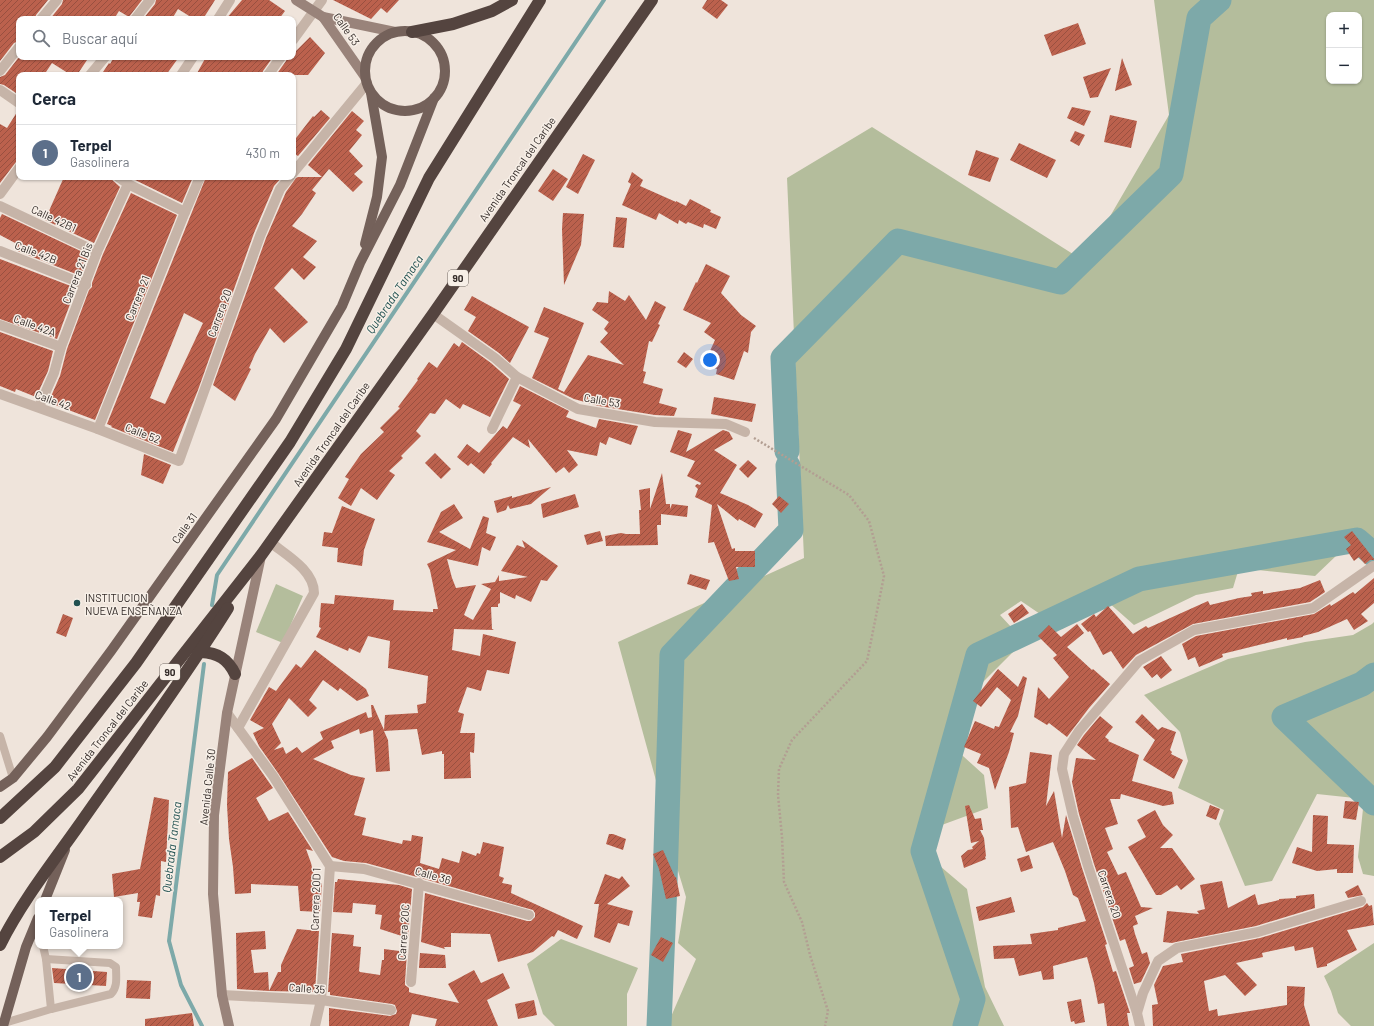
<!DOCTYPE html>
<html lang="es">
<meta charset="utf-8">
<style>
:root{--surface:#fff;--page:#f2f2f3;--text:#1f2937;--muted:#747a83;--line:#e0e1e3;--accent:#215151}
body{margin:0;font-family:Barlow,sans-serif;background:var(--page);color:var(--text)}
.controls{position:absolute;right:12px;top:12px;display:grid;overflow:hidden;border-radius:8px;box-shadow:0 1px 3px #0004}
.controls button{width:36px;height:36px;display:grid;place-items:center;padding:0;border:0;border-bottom:1px solid var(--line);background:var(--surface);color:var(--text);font:20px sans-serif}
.you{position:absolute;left:710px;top:360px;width:14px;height:14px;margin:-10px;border:3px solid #fff;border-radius:50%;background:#1a73e8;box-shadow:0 0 0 6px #1a73e833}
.badge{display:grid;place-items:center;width:26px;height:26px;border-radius:50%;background:var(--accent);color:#fff;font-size:13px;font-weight:700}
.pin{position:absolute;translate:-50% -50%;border:2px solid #fff;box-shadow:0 1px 4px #0006}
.popup{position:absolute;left:35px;top:897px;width:88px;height:52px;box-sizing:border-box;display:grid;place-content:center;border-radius:8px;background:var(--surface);filter:drop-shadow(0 1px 3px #0005);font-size:13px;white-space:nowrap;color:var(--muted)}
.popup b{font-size:15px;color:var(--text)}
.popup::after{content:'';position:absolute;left:50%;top:100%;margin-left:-8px;border:8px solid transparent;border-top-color:var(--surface)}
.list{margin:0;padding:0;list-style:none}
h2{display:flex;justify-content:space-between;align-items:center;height:52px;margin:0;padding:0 16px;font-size:17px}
h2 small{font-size:13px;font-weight:400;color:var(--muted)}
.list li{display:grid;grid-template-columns:26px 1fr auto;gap:12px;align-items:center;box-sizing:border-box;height:56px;padding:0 16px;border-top:1px solid var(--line)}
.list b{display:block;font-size:15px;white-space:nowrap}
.list p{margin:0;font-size:13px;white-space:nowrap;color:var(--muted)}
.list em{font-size:13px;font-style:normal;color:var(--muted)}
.icon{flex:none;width:22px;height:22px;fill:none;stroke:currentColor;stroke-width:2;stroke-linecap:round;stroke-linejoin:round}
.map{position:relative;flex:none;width:1374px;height:1026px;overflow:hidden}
.search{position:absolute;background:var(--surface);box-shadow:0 1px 3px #0004;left:16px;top:16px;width:280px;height:44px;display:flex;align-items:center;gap:10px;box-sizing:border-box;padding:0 14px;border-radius:8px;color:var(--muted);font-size:15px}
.panel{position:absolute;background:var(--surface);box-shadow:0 1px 3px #0004;left:16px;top:72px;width:280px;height:108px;border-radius:8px}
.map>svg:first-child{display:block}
.grass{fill:#b4bd9c;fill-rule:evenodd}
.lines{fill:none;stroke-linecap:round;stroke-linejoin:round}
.stream{stroke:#7da9a9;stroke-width:4}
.river{stroke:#7da9a9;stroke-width:25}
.building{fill:url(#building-hatch);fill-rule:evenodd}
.path{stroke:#b29e92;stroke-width:2.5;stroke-dasharray:2 2;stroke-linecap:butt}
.lane{stroke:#c6b4a8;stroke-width:8}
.street{stroke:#c6b4a8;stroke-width:10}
.secondary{stroke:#99837a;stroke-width:10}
.primary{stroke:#74615a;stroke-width:10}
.highway{stroke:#54443f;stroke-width:12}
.poi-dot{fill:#215151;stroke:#f7efe7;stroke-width:1.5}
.labels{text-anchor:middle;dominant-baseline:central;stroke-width:3;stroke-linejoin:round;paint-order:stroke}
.shield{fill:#f7efe7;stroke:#6e6661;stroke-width:1}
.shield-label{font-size:10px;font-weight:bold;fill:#332b28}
.street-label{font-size:11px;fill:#332b28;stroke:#f7efe7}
.poi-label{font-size:11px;fill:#332b28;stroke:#f7efe7;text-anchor:start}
.water-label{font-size:12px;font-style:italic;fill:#215151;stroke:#f7efe7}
</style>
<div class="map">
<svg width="1374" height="1026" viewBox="0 0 1374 1026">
<defs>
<pattern id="building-hatch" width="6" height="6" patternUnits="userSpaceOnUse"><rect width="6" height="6" fill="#bb614d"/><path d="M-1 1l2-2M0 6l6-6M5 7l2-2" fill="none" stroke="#995040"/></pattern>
</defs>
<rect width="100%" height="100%" fill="#efe4db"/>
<!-- grass -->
<g class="grass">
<path d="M1154,0H1374V549L1373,550L1359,534L1315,576L1239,568L1233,588L1196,595L1134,625L1108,602L1062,629L1021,601L1000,615L1024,641L982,683L953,747L984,775L988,808L920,833L927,855L967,889L985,987L1004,1026H661L670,1019L696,959L678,943L686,897L675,861V822L663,806L618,642L804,558L787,178L872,127L1084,261L1169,115ZM1329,15H1359V81H1329Z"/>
<path d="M276,584L303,596L283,643L256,632Z"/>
<path d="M1374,622V876L1363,874L1358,857L1364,799L1317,794L1272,881L1245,886L1219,824L1224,810L1178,788L1188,761L1180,732L1144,695L1228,659L1305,642L1353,635L1372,624Z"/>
<path d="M561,939L638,968L627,994V1026H555L543,1014L527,964Z"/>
<path d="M1374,943V1026H1351L1338,1013L1331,991L1324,976Z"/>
</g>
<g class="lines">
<!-- stream -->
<g class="stream">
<path d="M212,605L217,575L604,0"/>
<path d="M202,1026L181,985L169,941L204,664"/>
</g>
<!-- river -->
<g class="river">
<path d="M787,451L783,358L898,241L1060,282L1171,174L1199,18L1219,0"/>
<path d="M1374,675L1362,684L1284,717L1374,803"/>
<path d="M659,1026L665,883L672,655L791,530L788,466"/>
<path d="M965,1026L973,999L923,851L978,655L1139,579L1357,540L1374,555"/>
</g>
</g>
<!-- building -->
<g class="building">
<path d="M0,0H48L36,15L35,19H19V41L14,43L0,61Z"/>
<path d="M63,0H142L129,17L119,11L114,19H50L62,4Z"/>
<path d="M156,0H215L203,19H194L178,9L172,19H143L155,4Z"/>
<path d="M242,0H269L285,11L279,19H226Z"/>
<path d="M333,0H399L387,13L381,8L371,19Z"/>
<path d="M707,0H721L728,5L717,19L702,8Z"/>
<path d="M1078,23L1086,44L1052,56L1044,35Z"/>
<path d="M310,37L325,53L308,75H276L286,61L287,57H293V54Z"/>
<path d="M19,57H89L77,75H71L52,63L44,75H19V95L4,85L0,84V77L5,75Z"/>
<path d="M114,57H179L166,75H101L109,63L110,64Z"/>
<path d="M206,57H273L263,71L262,75H196Z"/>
<path d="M1122,58L1132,85L1115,91Z"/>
<path d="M1111,68L1098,97L1090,98L1083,77Z"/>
<path d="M1072,107L1091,111L1084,126L1067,118Z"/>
<path d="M19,109V158L0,183V124L7,128Z"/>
<path d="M321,110L330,118L298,156L293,153V142L313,116L314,117Z"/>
<path d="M352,111L364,121L356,130L362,135L349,151L363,166L354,174L363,182L353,192L329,169L312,190L316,193L302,214L292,226L317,241L303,257L316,267L304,280L292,268L274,288L308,322L284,343L270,328L255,354L249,368L251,369L235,401L213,385L266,238L286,192L296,178L298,177H322L308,165Z"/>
<path d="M1110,115L1137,121L1131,148L1104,142Z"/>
<path d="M1075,131L1085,135L1079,146L1070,141Z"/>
<path d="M1019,143L1056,160L1047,178L1010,160Z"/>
<path d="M976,150L999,158L990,182L968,175Z"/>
<path d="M583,154L595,160L578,194L566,187Z"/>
<path d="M553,169L568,179L553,201L538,191Z"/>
<path d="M632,172L643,180L640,186L676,202V201L686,206L690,199L711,210L710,212L721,217L716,229L704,224L703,228L688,222L686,224L679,220L678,224L659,213L656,220L622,205L631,184L628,182Z"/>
<path d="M64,177H109L120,187L94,243L45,220Z"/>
<path d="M129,177H193L182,203Z"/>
<path d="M206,177H282L274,186L254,233L198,390L173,452L111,427L112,426L107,424ZM184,313L203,323L165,404L150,398Z"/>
<path d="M131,193L177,215L95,420L50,403V402L49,401L60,376L67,349L89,290L92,287V283L103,254Z"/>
<path d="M563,213L584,214L581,245L564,285L562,229Z"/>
<path d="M2,214L89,255L81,276L15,250L17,244L0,235V218Z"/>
<path d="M616,217L627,218L624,248L613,247Z"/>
<path d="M0,259L76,288L57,339L0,319Z"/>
<path d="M706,264L730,276L721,293L741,315L756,326L751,332L748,353L744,351L734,380L716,374L717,369L704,364L715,340L704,332L711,323L683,310L696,282L697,283Z"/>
<path d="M609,291L625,301L629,295L646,320L655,301L666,307L658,324L660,325L652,342L649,341L643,371L646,372L643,383L663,389L659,403L677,408L674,416L655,415L599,406L574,399L532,378L549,338L534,332L544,307L584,323L558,389L564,392L588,355L624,365L600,342L608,333L604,329L609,322L592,310L597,302L608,303Z"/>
<path d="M472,296L529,327L510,363L499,353L468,331L476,317L464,310Z"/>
<path d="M0,332L53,351L48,371L36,397L16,389L15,392L0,386Z"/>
<path d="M462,342L491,363L509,379L490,417L463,404L460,409L446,399L435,414L430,413L416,431L421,436L401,456L403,458L389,471L395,475L377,500L361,488L351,506L338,498L349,479L345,477L361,454L384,432L380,428L400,408L398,407L418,380L417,379L429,362L437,368L454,343L459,347Z"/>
<path d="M684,352L693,359L686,368L677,362Z"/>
<path d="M520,386L569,411L566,417L596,428L599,419L638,426L631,445L609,437L606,445L600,442L597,456L567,450L578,465L569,473L564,467L556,473L528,439L530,448L513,437L491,463L492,464L484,474L471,463L468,466L457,457L467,444L479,453L503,426L507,429L521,405L513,401Z"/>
<path d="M714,397L756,404L752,422L711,414Z"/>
<path d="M678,430L692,434L686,452L723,430L729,432L733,439L714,450L737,465L720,493L748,505L763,514L755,528L739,519L738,521L717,504L732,549L735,548V551H755V567H736L739,579L729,581L714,542L708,543L712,505L695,497L698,489L695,486L697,484L700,485L701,483L687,476L695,461L670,452Z"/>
<path d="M435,453L451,469L441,479L425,463Z"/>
<path d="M144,454L171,465L163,484L141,475Z"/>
<path d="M748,460L757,468L748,478L739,469Z"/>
<path d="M662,473L666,504H670V509L672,504L688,506L687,517L661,514V525H657L658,545L606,546L605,536L621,533L626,534H640L639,510H641L639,490L650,488V509Z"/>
<path d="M551,487L531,504L510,509L508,505L506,510L497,513L494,501L512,496V498Z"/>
<path d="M575,494L579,507L543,518L541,504Z"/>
<path d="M779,496L789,504L781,513L772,504Z"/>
<path d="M454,504L463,518L439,532L470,549L483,516L489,518L486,533L496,537L490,551L482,547L478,566L447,559L452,578L456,588L476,585L464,615L473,620L491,589L481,584L495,582L499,575V581L528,577L501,571L517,545L525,548L522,540L558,566L547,581L541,580L531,602L516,595L515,599L500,592V603L498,604V607H491L492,629L494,630L454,629L452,650L480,656L483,634L516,642L509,674L487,670L481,691L467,687L458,712L464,714L460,733H475L474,753L470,752L471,778L444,779V754H442V751L422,755L417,729L384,731L388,740L390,771L376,772L373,730L360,734L359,729L331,741L334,748L313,759L351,775L365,778L354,815L366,818L362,835L402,844L403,840L411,841L412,835L423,837L420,863L439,869L442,858L459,863L462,851L476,856L477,853L480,854L483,842L504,847L499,876L504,878L502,883L512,885L511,893L583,926L577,939L558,930L554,937L552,936L533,952L498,962L490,934L451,933V947H444L445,949L421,942L425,893L527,921H531L535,917V913L533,910L424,879L420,877H417L366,863L344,861L332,857L278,773L259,746L253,733L264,728L250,720L269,687L276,691L296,664L301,668L315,650L366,689L369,696L357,701L340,688L338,691L323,680L309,700L317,708L308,717L289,698L272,724L281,743L274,750L283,747L286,754L297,747L302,753L323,739L320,732L366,712L368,718L372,717L371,705H373L384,730L385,715L418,713L417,705L426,703L428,676L388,668L390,641L368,636L360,653L349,648L348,651L316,637L321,628L319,627L321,603L334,604L335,595L394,600L393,610L433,612V609H438L430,570L427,564L456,550L427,542L441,512Z"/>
<path d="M342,506L375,519L364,550L362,566L337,562L338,548L322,546L324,532L332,533Z"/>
<path d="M600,531L603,541L587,545L584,535Z"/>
<path d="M1352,531L1374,559V560H1370L1365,564L1359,557L1354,561L1346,549L1351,545L1344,537Z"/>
<path d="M690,574L710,580L706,590L687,584Z"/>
<path d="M1374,578V603L1361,614L1368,621L1354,630L1347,619L1318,632L1303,636V637L1287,640V638L1222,654L1223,657L1199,667L1195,657L1188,660L1182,644L1196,636L1314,614L1330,604L1331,606L1353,592L1355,594Z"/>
<path d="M1320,580L1325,592L1310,602L1193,624L1136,655L1123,669L1111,651L1103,655L1090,631L1088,632L1081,624L1094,614L1096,617L1108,606L1133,634L1146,626L1148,628L1208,601L1210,605L1239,598L1252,596L1251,593L1263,591V594L1300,588Z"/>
<path d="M1022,604L1029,613L1014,623L1008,614Z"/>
<path d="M63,614L73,618L66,637L56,633Z"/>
<path d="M1077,624L1084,633L1067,647L1092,670L1093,669L1110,684L1089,708L1067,737L1049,723L1047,725L1034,717L1038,687L1049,699L1069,677L1053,658L1057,655L1038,636L1049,625L1061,637Z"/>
<path d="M1161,656L1172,670L1161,679L1157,674L1152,678L1143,667Z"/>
<path d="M998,669L1018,687L1023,676L1027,678L1018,716L1010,732L1014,733L1009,752L995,790L989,768L977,763L981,754L964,747L975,721L994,729L995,726L999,727L1011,700L997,687L981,707L973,701Z"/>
<path d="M1142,714L1158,730L1162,727L1176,732L1170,750L1172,752L1171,754L1183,760L1174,779L1143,760L1155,740L1135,722Z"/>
<path d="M1100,716L1113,727L1105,737L1109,740L1108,741L1139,755L1132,781L1172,792L1174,804L1163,806L1121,794L1120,799H1110L1118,824L1105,828L1113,849L1107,852L1118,875L1126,872L1141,907L1153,908L1135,916L1138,924L1133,926L1135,934L1142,954L1147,952L1150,963L1141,982L1134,984L1129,968L1134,966L1125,939L1120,941L1094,864L1079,814L1072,782L1076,758L1096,760L1077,745L1084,735Z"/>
<path d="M1030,752L1052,755L1046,806L1054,791L1062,838L1066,815L1082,868L1107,944L1105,945L1113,972L1116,971L1130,1013H1127L1129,1026H1107L1104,1003L1098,1004L1094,983L1087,957L1053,966L1054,979L1043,980L1041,971L1019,976L1014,958L994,959L993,946L1032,944L1030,934L1058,930V928L1086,921L1078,898L1073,895L1065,871L1053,842L1026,852L1018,827L1011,828L1009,787L1026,783Z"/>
<path d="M252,758L273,788L256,798L269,821L288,812L313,851L306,849L311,863L315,880H318L319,883H322L320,912L300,911L298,886L251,884V893L235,894L233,867L229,839L227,805L228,772Z"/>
<path d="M154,797L169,800L166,862L161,861L160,896L156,895L152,918L138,916L140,902H137L138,893L114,897L112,874L140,869Z"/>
<path d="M1345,801L1359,802L1356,820L1343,818Z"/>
<path d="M969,805L975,819L981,818L983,830H980L984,838L986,856L985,857L986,859L964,868L961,856L968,850L973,849L972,847L979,841L971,843L965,806Z"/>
<path d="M1210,805L1220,809L1216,820L1206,816Z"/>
<path d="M1155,810L1163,825L1173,835L1160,848H1172L1195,879L1181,890L1177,885L1161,895H1156L1128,847L1146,837L1137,820Z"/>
<path d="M1313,815L1328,816L1327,844L1354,845L1353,873H1337V869L1317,871L1292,863L1297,847L1312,852Z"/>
<path d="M609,834H613L626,839L623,850L606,844Z"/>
<path d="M663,850L675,877H676L680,896L666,899L659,869L653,854Z"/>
<path d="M1029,855L1033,868L1021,872L1017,859Z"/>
<path d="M605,874L619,879L622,876L630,886L607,904L633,911L629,926L618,923L610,943L594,937L599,904H594Z"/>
<path d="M338,879L399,885L412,889L408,938L380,929L382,915L375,914L376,905L353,903L352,913L333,912L335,882H337Z"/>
<path d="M1222,881L1228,908L1255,894L1258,905L1279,900V899L1296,898V896L1314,894L1315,908L1256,926L1176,942L1172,943L1163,942L1167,911L1199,914L1197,911L1205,909L1200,885Z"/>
<path d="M1358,885L1363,895L1348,898L1345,892Z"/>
<path d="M1011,897L1015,912L979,921L976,907Z"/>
<path d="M1367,903L1369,906L1372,905L1374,925L1347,930L1357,950L1327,964V966L1317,968L1313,947L1295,951L1294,946L1262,953L1263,957L1236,963L1257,985L1245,996L1225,975L1204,981L1209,1011L1217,1009L1218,1016L1287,1005V986L1305,987L1304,1005L1310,1026H1153L1152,1005L1158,1004L1154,985L1163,966L1183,962L1181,954L1260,938L1363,907Z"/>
<path d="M297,929L319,931L315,992L269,991L278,972H281V965Z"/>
<path d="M265,931L266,949L251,950L254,973L268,972L269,991L237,989L236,933Z"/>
<path d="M332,933L354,935L353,946L361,947L359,971L360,972L380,975L382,960H384V949L407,952L405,982V985L409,988V992L412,993L459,1003L448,984L474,970L481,983L503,973L510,988L487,1000L498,1026H435L437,1019L412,1014L409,1026H329V1008L390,1016L396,1014L397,1011L395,1005L392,1004L330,995V992H328Z"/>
<path d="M661,937L673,943L663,962L651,955Z"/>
<path d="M420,953L445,955L446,968H419Z"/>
<path d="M52,968L107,972L106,986L54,983Z"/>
<path d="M127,980L151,981L150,999L126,998Z"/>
<path d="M1081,999L1085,1022L1075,1024L1074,1021L1071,1022L1067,1002Z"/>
<path d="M534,1000L537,1015L518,1019L515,1004Z"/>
<path d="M192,1013L194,1026H145V1019Z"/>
</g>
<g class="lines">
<!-- path -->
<path class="path" d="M754,438L849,495L869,521L884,576L867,661L792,740L779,769L778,795L782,837L784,882L802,922L810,955L828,1011L825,1026"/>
<!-- lane -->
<g class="lane">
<path d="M0,736L13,778"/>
<path d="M46,959L110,963L116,967C116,977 118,987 111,994L51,1009"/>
<path d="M4,1023L51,1009L46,959L43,946"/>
</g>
<!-- street -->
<g class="street">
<path d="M41,19L57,0"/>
<path d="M135,19L150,0"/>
<path d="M218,19L230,0"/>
<path d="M293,40L322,0"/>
<path d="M0,71L19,47"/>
<path d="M90,75L105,57"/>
<path d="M181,75L193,57"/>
<path d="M268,75L281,57"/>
<path d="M0,90L19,103"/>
<path d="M293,173L367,83"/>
<path d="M118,177L128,184L185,212"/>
<path d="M0,194L19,168"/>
<path d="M0,206L97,252"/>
<path d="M0,251L86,285"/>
<path d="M433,314L495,358L517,377L578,409L655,422L726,424L745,432"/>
<path d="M0,325L61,347"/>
<path d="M0,394L98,429L179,461L260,236L280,189L290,177"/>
<path d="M39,407L54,373L61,347L97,252L128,184"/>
<path d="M98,429L185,212L200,177"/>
<path d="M492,429L517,377"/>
<path d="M227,713L273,776L330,866L321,1000L315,1026"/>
<path d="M238,728L314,593C314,570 286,555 270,542"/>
<path d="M330,866L364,869L529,915"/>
<path d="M411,982L419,883"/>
<path d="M222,995L321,1000L391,1010"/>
<path d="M1137,1013L1143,993L1158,961L1177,948L1258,932L1361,901"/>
<path d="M1140,1026L1137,1013L1088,866L1073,816L1062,769L1064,754L1079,731L1139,661L1194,630L1313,608L1373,566"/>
</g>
<!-- secondary -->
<g class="secondary">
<path d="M296,0L323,17L395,32"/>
<path d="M323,17L365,77"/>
<path d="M229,1026L222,995L213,894L214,815L227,713L261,556"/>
</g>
<!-- primary -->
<g class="primary">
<circle cx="405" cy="71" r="40"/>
<path d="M365,244L377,197L382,157L371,93"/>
<path d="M0,787L13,778L47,737L111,651L276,419L342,306L360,263L400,185L434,98"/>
<path d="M45,900L65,850"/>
<path d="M3,1026L26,947L38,918"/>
</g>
<!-- highway -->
<g class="highway">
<path d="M412,32L453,24L492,11L512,0"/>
<path d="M201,652C218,653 228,659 235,674"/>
<path d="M0,818L55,767L136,663L290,442L346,349L429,178L540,0"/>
<path d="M0,857L34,832L78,789L262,554L433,314L652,0"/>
<path d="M0,945C21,903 50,866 77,828C128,755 181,683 228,608"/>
</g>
</g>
<!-- markers -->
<circle class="poi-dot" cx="77" cy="603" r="4"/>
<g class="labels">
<!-- shield labels -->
<g class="shield">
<rect x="448" y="270" width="20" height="16" rx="3"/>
<rect x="160" y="664" width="20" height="16" rx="3"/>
</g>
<g class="shield-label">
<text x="458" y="278">90</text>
<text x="170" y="672">90</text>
</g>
<!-- street labels -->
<g class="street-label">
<text transform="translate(347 29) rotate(55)">Calle 53</text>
<text transform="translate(517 169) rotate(-55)">Avenida Troncal del Caribe</text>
<text transform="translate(54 218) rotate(25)">Calle 42B1</text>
<text transform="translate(36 252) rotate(21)">Calle 42B</text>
<text transform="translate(77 273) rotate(-69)">Carrera 21 Bis</text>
<text transform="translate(137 298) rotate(-68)">Carrera 21</text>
<text transform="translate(219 313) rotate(-70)">Carrera 20</text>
<text transform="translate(35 325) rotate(20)">Calle 42A</text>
<text transform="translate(53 400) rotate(20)">Calle 42</text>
<text transform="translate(602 400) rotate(10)">Calle 53</text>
<text transform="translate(143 433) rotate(21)">Calle 52</text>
<text transform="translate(331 434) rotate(-55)">Avenida Troncal del Caribe</text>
<text transform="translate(184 528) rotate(-54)">Calle 31</text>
<text transform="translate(107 730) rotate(-52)">Avenida Troncal del Caribe</text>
<text transform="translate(207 787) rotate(-84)">Avenida Calle 30</text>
<text transform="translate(433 875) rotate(16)">Calle 36</text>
<text transform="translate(1110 894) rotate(71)">Carrera 20</text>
<text transform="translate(315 899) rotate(-88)">Carrera 20D 1</text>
<text transform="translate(403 932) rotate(-86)">Carrera 20C</text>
<text transform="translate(307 988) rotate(4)">Calle 35</text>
</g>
<!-- poi labels -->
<g class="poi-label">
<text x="85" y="597">INSTITUCION<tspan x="85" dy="13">NUEVA ENSEÑANZA</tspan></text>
</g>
<!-- water labels -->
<g class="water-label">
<text transform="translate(394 294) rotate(-56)">Quebrada Tamaca</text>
<text transform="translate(171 847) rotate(-83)">Quebrada Tamaca</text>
</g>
</g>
</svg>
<div class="controls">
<button>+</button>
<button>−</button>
</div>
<div class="you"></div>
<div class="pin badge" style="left:79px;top:977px;background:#5c6f8a">1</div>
<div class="popup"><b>Terpel</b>Gasolinera</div>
<div class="search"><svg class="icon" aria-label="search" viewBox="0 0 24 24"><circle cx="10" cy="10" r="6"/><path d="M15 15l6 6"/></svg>Buscar aquí</div>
<section class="panel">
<h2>Cerca<small></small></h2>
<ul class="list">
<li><span class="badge" style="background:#5c6f8a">1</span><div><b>Terpel</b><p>Gasolinera</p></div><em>430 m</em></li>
</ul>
</section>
</div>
